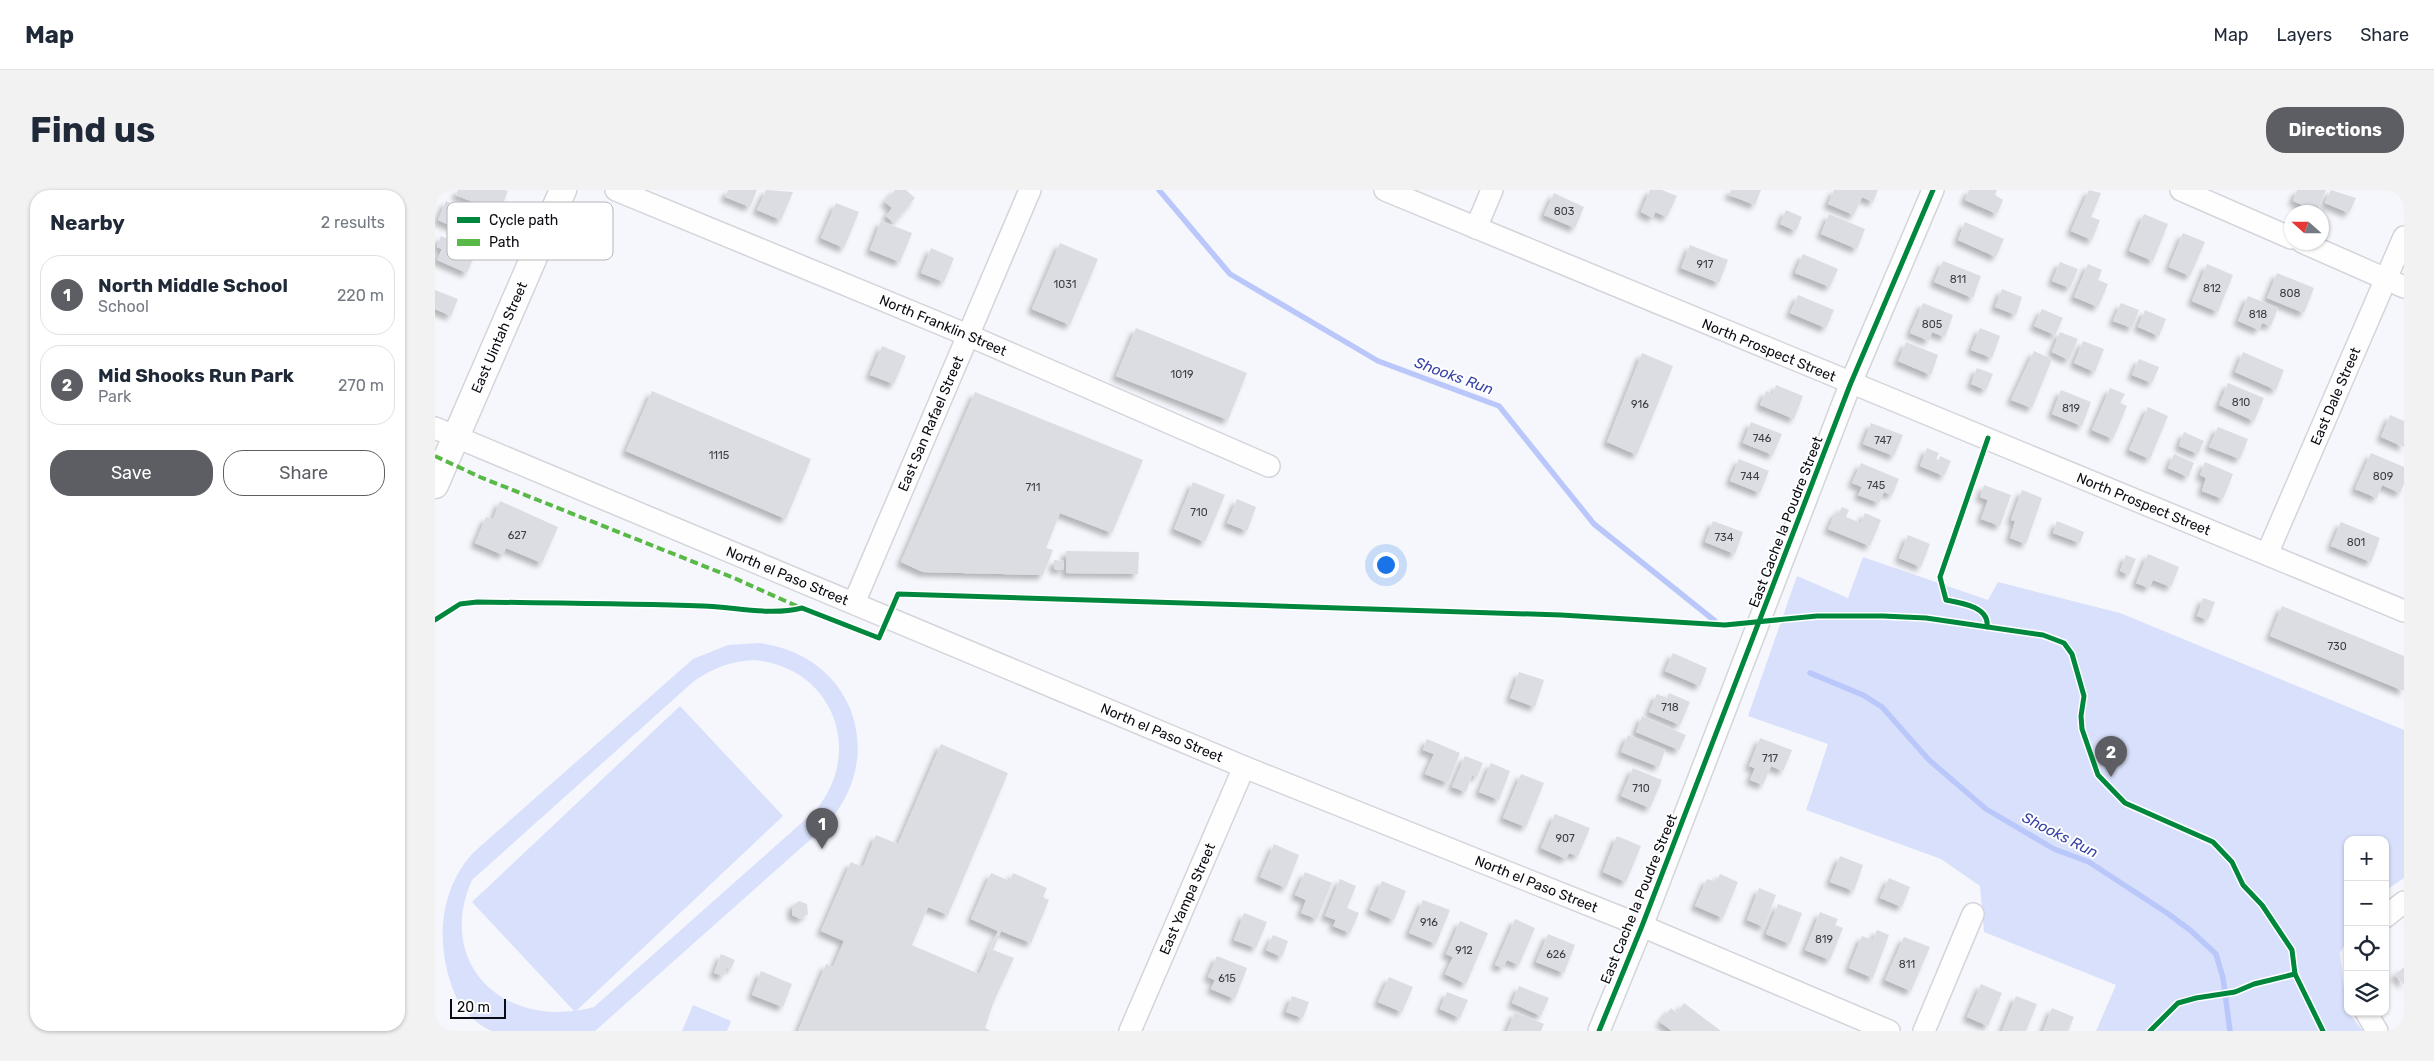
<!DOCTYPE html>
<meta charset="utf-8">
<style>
:root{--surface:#fff;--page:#f2f2f3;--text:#1f2937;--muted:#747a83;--line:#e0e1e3;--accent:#5d5e64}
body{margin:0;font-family:Rubik,sans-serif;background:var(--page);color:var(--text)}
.controls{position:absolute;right:15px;bottom:15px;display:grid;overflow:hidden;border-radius:10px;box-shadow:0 1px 4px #0004}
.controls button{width:45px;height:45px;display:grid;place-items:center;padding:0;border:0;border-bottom:1px solid var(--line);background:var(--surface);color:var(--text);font:25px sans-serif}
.compass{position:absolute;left:1849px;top:15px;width:45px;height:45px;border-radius:50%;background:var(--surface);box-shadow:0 1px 4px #0004;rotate:291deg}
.scale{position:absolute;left:15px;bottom:12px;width:56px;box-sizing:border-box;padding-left:5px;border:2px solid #0a0c12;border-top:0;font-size:14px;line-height:18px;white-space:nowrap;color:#0a0c12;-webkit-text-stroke:4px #fff;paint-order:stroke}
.you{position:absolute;left:950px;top:374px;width:18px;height:18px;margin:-12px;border:4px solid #fff;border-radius:50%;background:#1a73e8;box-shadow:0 0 0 8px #1a73e833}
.badge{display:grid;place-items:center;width:32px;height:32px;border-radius:50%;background:var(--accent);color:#fff;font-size:16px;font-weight:700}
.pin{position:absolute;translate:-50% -41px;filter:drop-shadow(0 1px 2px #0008)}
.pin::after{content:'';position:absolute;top:26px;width:18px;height:15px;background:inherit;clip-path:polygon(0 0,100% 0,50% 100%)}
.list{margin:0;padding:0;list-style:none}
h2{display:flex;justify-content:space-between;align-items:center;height:65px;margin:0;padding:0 20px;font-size:21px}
h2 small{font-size:16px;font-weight:400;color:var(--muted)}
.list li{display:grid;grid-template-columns:32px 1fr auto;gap:15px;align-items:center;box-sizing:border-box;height:80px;margin:0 10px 10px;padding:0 10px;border:1px solid var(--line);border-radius:20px}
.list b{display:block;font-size:19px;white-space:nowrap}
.list p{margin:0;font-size:16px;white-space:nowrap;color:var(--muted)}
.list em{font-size:16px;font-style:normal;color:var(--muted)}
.actions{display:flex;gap:10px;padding:15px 20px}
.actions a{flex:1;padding:11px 0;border:1px solid var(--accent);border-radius:20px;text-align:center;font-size:18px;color:var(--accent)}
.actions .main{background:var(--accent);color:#fff}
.icon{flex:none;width:28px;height:28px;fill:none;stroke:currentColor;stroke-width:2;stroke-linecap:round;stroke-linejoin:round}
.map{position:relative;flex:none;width:1969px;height:841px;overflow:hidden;border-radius:20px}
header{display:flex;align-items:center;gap:30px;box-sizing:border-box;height:70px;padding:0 25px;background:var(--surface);border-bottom:1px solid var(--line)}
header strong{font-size:24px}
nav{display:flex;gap:28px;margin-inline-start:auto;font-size:18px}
.intro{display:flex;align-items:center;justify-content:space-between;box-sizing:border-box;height:120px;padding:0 30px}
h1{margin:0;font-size:35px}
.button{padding:12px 22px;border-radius:20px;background:var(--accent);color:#fff;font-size:18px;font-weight:700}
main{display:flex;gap:30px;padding:0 30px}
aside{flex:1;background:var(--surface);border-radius:20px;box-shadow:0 1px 4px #0004}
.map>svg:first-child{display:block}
.green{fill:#d8e0fb;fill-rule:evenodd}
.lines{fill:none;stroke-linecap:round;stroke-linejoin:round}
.stream{stroke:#bac7fa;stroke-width:5.5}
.building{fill:#dbdde2;filter:url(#shadow)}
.minor-casing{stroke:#d3d5da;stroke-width:24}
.major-casing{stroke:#d3d5da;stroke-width:29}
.minor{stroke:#fefeff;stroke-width:21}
.major{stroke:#fefeff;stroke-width:26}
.quiet{stroke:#58b947;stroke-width:4;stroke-dasharray:8 4;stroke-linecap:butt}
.cycleway-casing{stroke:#fff;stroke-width:8}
.cycleway{stroke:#00873e;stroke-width:5}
.labels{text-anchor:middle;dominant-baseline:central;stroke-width:4;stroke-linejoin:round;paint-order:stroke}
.number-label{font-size:11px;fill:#3e4046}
.street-label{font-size:14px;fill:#0a0c12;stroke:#fff}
.water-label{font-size:15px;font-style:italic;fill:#3945a7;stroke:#fff}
.key{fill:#fff;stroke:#b6b6b8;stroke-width:1}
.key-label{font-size:14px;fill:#0a0c12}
</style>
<header>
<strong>Map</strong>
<nav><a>Map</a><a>Layers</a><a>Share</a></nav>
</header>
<div class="intro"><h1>Find us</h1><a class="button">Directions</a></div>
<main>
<aside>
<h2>Nearby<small>2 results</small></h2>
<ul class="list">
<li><span class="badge">1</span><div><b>North Middle School</b><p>School</p></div><em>220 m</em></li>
<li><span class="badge">2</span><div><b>Mid Shooks Run Park</b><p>Park</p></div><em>270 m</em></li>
</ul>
<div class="actions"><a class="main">Save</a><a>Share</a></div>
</aside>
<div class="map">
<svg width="1969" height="841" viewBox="0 0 1969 841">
<defs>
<filter id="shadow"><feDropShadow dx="-4.5" dy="4.5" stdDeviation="2.5" flood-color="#0004"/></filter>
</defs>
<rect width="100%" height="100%" fill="#f6f7fc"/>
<!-- green -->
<g class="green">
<path d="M1428,367L1553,410L1563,392L1685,423L1969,540V688L1950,701V650H1913V749L1905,763L1911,817L1913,822L1928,841H1661L1681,795L1549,742L1545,696L1506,669L1371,620L1393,554L1313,526L1362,386L1413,408Z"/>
<path d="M324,453C422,465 456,573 385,641L160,841C135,841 109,841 84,841C76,841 65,841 57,841C45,837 33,824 25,815C0,766 0,703 39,662L258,469L293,455ZM319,470C397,477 430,560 381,620L159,817C68,841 0,773 37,690L259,491C278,478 296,471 319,470Z"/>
<path d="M245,516L348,626L140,822L37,712Z"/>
<path d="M258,815L296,831L292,841H247Z"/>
</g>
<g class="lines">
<!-- stream -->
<g class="stream">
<path d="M724,0L795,84L943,171L1064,216L1159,334L1280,431"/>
<path d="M1375,483L1428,505L1447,517L1494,570L1551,619L1619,659L1654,672L1732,723L1755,740L1781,764L1788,788L1795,841"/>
</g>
</g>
<!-- building -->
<g class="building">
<path d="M23,0H69L73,1L64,23L21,5Z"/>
<path d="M293,0H322L315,17L290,7Z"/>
<path d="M331,0L358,2L346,30L322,20Z"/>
<path d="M460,0H471L480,8L459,33L451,26L457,18L450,12Z"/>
<path d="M1215,0H1227L1242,6L1232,27L1220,22L1218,28L1206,22Z"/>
<path d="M1296,0H1326L1320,15L1294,5Z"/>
<path d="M1399,0H1443L1438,12L1427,7L1419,25L1393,14Z"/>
<path d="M1534,0H1562L1560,5L1568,10L1562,24L1530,10Z"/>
<path d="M1654,0L1666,3L1656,27L1665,30L1657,50L1636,41Z"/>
<path d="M1862,0H1891L1882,21L1858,11Z"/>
<path d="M1896,0L1921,8L1914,23L1890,13Z"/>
<path d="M1119,3L1149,17L1140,38L1109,25Z"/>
<path d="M11,11L51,29L41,51L20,42L21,38L3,30Z"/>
<path d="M401,13L424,22L409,58L386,48Z"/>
<path d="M1351,20L1367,27L1361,41L1345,34Z"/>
<path d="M1394,24L1430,39L1422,59L1386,44Z"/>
<path d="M1709,24L1733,34L1718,71L1694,61Z"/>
<path d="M446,31L477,43L465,72L435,60Z"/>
<path d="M1530,32L1569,49L1561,67L1523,50Z"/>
<path d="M1748,43L1770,52L1755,86L1734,77Z"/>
<path d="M6,46L41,61L32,83L2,70L7,59L2,57Z"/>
<path d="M625,53L663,69L635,135L597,119Z"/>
<path d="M1255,55L1293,70L1284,93L1246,78Z"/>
<path d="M496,58L519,68L509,92L486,83Z"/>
<path d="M1368,64L1403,79L1395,97L1360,83Z"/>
<path d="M1508,71L1546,86L1538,108L1499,92Z"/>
<path d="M1625,72L1643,79L1635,98L1617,91Z"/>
<path d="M1653,74L1667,80L1663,90L1673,94L1663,117L1639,107Z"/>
<path d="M1772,74L1798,85L1783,122L1757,111Z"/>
<path d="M1842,83L1879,98L1869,123L1832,108Z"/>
<path d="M1567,99L1587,107L1581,125L1560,117Z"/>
<path d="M0,100L23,109L16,126L0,119Z"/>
<path d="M1363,105L1399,120L1391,138L1355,123Z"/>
<path d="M1813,106L1843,118L1836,136L1827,133L1824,140L1803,131Z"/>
<path d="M1488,113L1518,125L1510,147L1497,142L1494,151L1475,143Z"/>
<path d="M1686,113L1704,120L1697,138L1678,131Z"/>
<path d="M1607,119L1628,128L1620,145L1599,136Z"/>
<path d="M1710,120L1731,129L1724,146L1703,137Z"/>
<path d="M701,138L812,183L793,230L681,186Z"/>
<path d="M1545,138L1565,146L1557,168L1536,160Z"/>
<path d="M1625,142L1643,149L1634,170L1617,162Z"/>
<path d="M1648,151L1669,159L1660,182L1639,173Z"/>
<path d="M1471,152L1503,165L1496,185L1463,171Z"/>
<path d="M447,156L471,166L459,194L435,185Z"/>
<path d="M1599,161L1617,169L1597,218L1576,210Z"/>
<path d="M1808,162L1849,180L1841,200L1800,182Z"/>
<path d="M1207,163L1238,176L1202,265L1172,252Z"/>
<path d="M1704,169L1724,177L1717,193L1697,185Z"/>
<path d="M1542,178L1558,184L1551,200L1536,194Z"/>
<path d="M1793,193L1829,208L1819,231L1784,215Z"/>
<path d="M1341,195L1368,206L1359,229L1325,215L1331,201L1338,204Z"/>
<path d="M1675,198L1690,204L1685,213L1692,216L1678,249L1657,240Z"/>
<path d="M1626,200L1656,212L1647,236L1617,224Z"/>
<path d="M217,201L376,269L351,329L191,261Z"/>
<path d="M540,202L708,270L677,343L625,323L611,358L618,360L608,385L488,382L466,372Z"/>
<path d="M1713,217L1733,226L1715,269L1694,260Z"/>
<path d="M1955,225L1969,231V257L1946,247Z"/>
<path d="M1316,232L1347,244L1338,265L1308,253Z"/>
<path d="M1436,233L1468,245L1459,266L1428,254Z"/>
<path d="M1783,237L1813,249L1805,269L1774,257Z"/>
<path d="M1749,242L1769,251L1763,264L1744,256Z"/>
<path d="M1492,258L1504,263L1501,269L1504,270L1505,266L1516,271L1509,286L1485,276Z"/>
<path d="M1936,263L1969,277V294L1965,303L1947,295L1942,308L1920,299Z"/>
<path d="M1739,264L1759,273L1753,287L1733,278Z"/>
<path d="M1304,269L1334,281L1325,303L1295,291Z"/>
<path d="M1770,272L1798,284L1788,309L1767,301L1771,288L1765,285Z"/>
<path d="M1426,273L1464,289L1457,305L1449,302L1444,313L1423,305L1427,297L1417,293Z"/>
<path d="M758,292L790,305L770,352L739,339Z"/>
<path d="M1549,295L1576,305L1565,336L1546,329L1553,310L1545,307Z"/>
<path d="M1587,300L1607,308L1591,354L1575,348L1580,331L1576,330Z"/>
<path d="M802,309L821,317L812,341L792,333Z"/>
<path d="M65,311L123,337L107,373L71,358L68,365L40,353L51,327L58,329Z"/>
<path d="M1407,317L1414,320L1411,327L1426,333L1430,323L1446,330L1435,356L1393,339L1401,322L1404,323Z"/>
<path d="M1278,331L1308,342L1300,364L1270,352Z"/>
<path d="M1622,331L1649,342L1645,353L1618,343Z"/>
<path d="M1906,332L1945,348L1936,372L1896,356Z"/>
<path d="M1473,345L1495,354L1486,377L1464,368Z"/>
<path d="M631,361L704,362L703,384L631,383Z"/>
<path d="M1713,364L1744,377L1736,397L1718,390L1714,398L1701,393Z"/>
<path d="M1691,365L1701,369L1694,385L1685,381Z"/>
<path d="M619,370L629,371L628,380L619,379Z"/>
<path d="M1768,408L1780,412L1773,430L1762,426Z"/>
<path d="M1847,416L1969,466V501L1835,446Z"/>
<path d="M1238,463L1272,478L1265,496L1230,481Z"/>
<path d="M1084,482L1109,490L1100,517L1075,508Z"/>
<path d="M1234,503L1255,512L1245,535L1214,522L1222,504L1232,508Z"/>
<path d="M1207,526L1251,545L1244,560L1201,542Z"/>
<path d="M1193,545L1230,560L1224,577L1186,562Z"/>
<path d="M1325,548L1357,560L1348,581L1336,576L1328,595L1315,590L1320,578L1314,576Z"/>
<path d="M992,549L1025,563L1013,593L990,584L999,564L988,560Z"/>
<path d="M506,554L573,583L513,725L493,717L477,755L544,784L563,741L536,729L556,683L575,691L578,683L612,698L608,707L614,710L596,753L566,741L558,760L579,768L559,811L550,838L556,841H363L391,774L398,777L409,751L386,741L416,672L428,677L441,645L463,654Z"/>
<path d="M1030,566L1048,573L1042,587L1037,585L1031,602L1017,597Z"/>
<path d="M1056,573L1075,581L1064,610L1044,602Z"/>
<path d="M1198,578L1227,590L1215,618L1186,606Z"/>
<path d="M1086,584L1109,593L1091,637L1068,628Z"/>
<path d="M1120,624L1155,638L1143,666L1134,663L1131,669L1106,658Z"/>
<path d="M1182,646L1206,656L1191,692L1168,682Z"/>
<path d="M839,654L864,665L851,698L825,687Z"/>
<path d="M1405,666L1428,675L1419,701L1395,692Z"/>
<path d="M870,682L897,693L882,729L866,723L871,710L860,705Z"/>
<path d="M1285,684L1303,692L1288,728L1260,716L1272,689L1281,692Z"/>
<path d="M1454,688L1475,697L1467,717L1445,708Z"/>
<path d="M905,689L921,696L912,718L924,723L915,743L898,736L901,730L890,726Z"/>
<path d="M947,691L971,701L959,730L935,720Z"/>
<path d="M1324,698L1341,705L1329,737L1312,730Z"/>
<path d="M988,710L1015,720L1001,754L974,743Z"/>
<path d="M364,711L372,714L373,724L365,729L357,725V716Z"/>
<path d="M1343,714L1367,723L1355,754L1331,744Z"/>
<path d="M1385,722L1403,729L1400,735L1408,738L1395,770L1370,760Z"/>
<path d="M809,723L832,732L821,758L799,750Z"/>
<path d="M1080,729L1100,738L1084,775L1072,770L1068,778L1060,775Z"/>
<path d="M1025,731L1053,743L1031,794L1010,784L1018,767L1011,764Z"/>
<path d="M1442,740L1454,745L1438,788L1414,778L1427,746L1438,750Z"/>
<path d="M1113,744L1140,755L1129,783L1101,772Z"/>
<path d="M838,745L853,751L847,767L831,760Z"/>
<path d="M1469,747L1495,757L1476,801L1450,790Z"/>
<path d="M286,764L300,770L296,779L292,777L288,786L279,783Z"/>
<path d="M782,766L812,778L800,809L776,799L780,790L773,787Z"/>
<path d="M1969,777V795L1960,785Z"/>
<path d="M326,781L357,794L348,817L317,805Z"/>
<path d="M954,787L978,797L967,822L943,812Z"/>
<path d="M1546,794L1567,803L1553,836L1532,827Z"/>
<path d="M1084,796L1114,808L1106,826L1077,813Z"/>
<path d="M1012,802L1033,810L1025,828L1005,819Z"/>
<path d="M857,806L874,812L868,828L851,822Z"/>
<path d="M1581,806L1602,814L1591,841H1567Z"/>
<path d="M1249,813L1286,841H1237L1225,832L1236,818L1242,823Z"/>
<path d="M1617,818L1639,827L1633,841H1608Z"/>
<path d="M1080,822L1109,834L1106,841H1072Z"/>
</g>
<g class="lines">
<!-- minor casing -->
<g class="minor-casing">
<g id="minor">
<path id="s1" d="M181,0L535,146L834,276"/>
<path id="s2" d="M950,0C1288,143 1629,280 1969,421"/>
<path d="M1746,0L1856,48"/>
<path d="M1041,38L1057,0"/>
<path d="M1867,52L1969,97"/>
<path id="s3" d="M0,238L809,577L1207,736L1454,841"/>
<path id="s4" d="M1832,364L1969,47"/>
<path id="s5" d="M419,413L595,0"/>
<path d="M1950,727L1969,712"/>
<path d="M1931,822L1942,841"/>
<path id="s6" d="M695,841L809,577"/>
<path d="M1164,841L1207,736L1415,195L1498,0"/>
<path d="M1489,841L1538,724"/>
</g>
</g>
<!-- major casing -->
<g class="major-casing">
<g id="major">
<path id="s7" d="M0,295L128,0"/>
</g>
</g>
<!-- minor -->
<use href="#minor" class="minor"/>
<!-- major -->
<use href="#major" class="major"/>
<!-- quiet -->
<path class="quiet" d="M0,266L45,287L299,388L366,418"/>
<!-- cycleway casing -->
<g class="cycleway-casing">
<g id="cycleway">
<path d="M0,430L25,414L42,412C117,413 193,413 268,416C300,417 335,426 367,418L444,448L463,404L1126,425L1290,435L1382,426H1448L1491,428L1608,445L1629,453L1637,464L1649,506L1646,526L1647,539L1663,585L1690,613L1778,652L1797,672L1808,695L1827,715L1857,760L1860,784L1888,841"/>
<path d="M1552,437C1555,417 1527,413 1511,410L1505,387L1553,248"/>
<path d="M1164,841L1207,736L1415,195L1498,0"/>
<path d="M1715,841L1743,813L1761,808L1800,802L1819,794L1860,784"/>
</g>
</g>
<!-- cycleway -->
<use href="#cycleway" class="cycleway"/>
</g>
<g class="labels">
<!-- number labels -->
<g class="number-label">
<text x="1129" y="21">803</text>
<text x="1270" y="74">917</text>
<text x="1523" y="89">811</text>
<text x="630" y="94">1031</text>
<text x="1777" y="98">812</text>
<text x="1855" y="103">808</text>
<text x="1823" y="124">818</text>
<text x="1497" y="134">805</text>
<text x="747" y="184">1019</text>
<text x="1806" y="212">810</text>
<text x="1205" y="214">916</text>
<text x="1636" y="218">819</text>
<text x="1327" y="248">746</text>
<text x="1448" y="250">747</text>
<text x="284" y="265">1115</text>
<text x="1315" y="286">744</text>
<text x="1948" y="286">809</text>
<text x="1441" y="295">745</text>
<text x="598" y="297">711</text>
<text x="764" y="322">710</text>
<text x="82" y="345">627</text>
<text x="1289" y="347">734</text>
<text x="1921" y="352">801</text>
<text x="1902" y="456">730</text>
<text x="1235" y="517">718</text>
<text x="1335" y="568">717</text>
<text x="1206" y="598">710</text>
<text x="1130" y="648">907</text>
<text x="994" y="732">916</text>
<text x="1389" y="749">819</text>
<text x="1029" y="760">912</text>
<text x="1121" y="764">626</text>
<text x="1472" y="774">811</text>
<text x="792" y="788">615</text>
</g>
<!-- street labels -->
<g class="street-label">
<text stroke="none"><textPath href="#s1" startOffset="354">North Franklin Street</textPath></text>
<text stroke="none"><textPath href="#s7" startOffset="161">East Uintah Street</textPath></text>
<text stroke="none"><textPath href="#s2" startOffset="416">North Prospect Street</textPath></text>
<text stroke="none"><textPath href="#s4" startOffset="172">East Dale Street</textPath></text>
<text stroke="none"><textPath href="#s5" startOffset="195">East San Rafael Street</textPath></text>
<text stroke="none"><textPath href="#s2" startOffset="821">North Prospect Street</textPath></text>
<text transform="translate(1351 332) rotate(-69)">East Cache la Poudre Street</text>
<text stroke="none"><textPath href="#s3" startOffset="382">North el Paso Street</textPath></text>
<text stroke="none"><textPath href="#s3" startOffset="788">North el Paso Street</textPath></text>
<text stroke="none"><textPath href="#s3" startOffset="1192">North el Paso Street</textPath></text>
<text stroke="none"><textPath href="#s6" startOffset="144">East Yampa Street</textPath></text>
<text transform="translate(1204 709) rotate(-68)">East Cache la Poudre Street</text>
</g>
<!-- water labels -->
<g class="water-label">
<text transform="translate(1019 186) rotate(20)">Shooks Run</text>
<text transform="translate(1625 645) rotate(27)">Shooks Run</text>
</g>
</g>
<!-- legend -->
<rect x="12" y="12" width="166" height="58" rx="8" class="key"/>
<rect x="22" y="27" width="23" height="6" fill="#00873e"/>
<rect x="22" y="49" width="23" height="7" fill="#58b947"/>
<g class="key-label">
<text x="54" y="35">Cycle path</text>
<text x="54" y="57">Path</text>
</g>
</svg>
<div class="controls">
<button>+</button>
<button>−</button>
<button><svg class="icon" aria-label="locate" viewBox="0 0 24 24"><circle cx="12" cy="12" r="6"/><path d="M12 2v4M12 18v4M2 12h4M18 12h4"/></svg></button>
<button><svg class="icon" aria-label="layers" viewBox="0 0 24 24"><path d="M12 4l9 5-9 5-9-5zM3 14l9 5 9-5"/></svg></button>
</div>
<svg class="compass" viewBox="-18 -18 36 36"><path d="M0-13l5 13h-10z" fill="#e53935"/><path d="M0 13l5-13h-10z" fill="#747a83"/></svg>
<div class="scale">20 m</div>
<div class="you"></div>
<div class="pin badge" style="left:387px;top:659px">1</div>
<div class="pin badge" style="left:1676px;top:587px">2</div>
</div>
</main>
